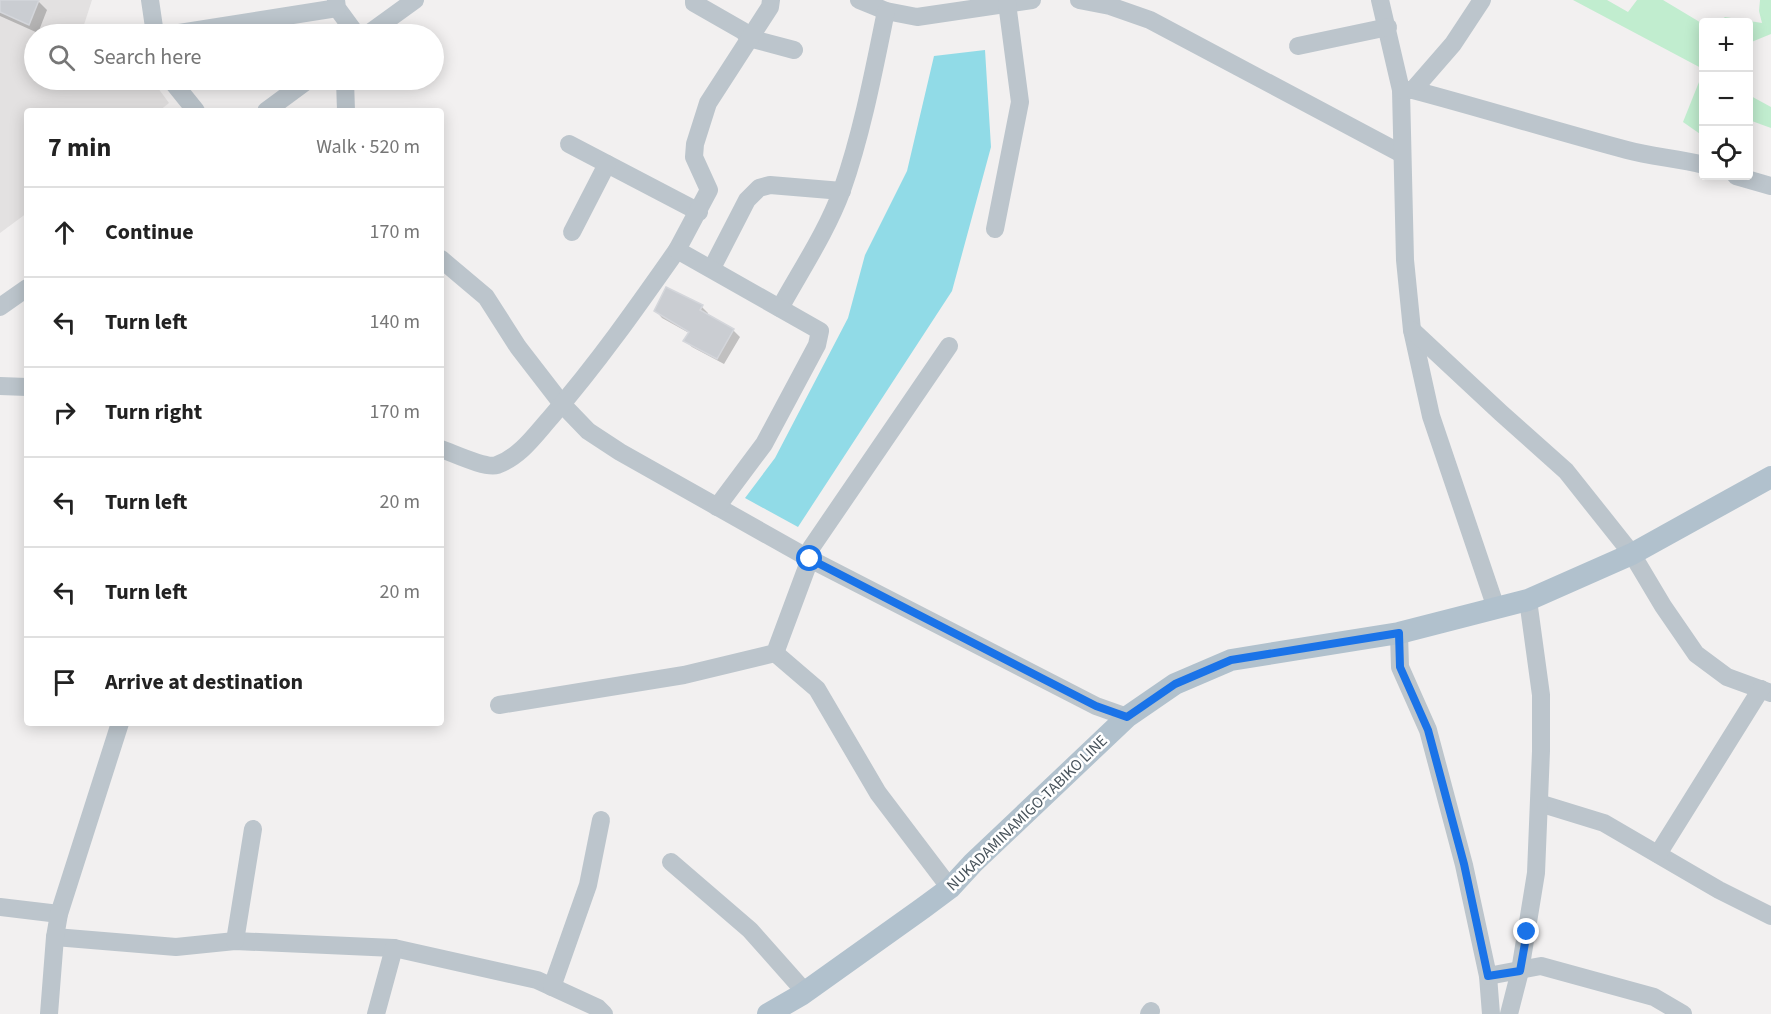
<!DOCTYPE html>
<meta charset="utf-8">
<style>
:root{--surface:#fff;--page:#f6f6f6;--text:#222;--muted:#767676;--line:#e0e0e0}
body{margin:0;font-family:"Source Sans 3",sans-serif;background:var(--page);color:var(--text)}
.controls{position:absolute;right:18px;top:18px;display:grid;overflow:hidden;border-radius:6px;box-shadow:0 3px 15px #0003}
.controls button{width:54px;height:54px;display:grid;place-items:center;padding:0;border:0;border-bottom:2px solid var(--line);background:var(--surface);color:var(--text);font:30px sans-serif}
.stop{position:absolute;width:18px;height:18px;margin:-14px;border:4px solid #1a73e8;border-radius:50%;background:#fff}
.stop.end{background:#1a73e8;border-color:#fff;box-shadow:0 2px 6px #0008}
.list{margin:0;padding:0;list-style:none}
h2{display:flex;justify-content:space-between;align-items:center;height:78px;margin:0;padding:0 24px;font-size:26px}
h2 small{font-size:20px;font-weight:400;color:var(--muted)}
.list li{display:grid;grid-template-columns:39px 1fr auto;gap:18px;align-items:center;box-sizing:border-box;height:90px;padding:0 24px;border-top:2px solid var(--line)}
.list b{display:block;font-size:22px;white-space:nowrap}
.list em{font-size:20px;font-style:normal;color:var(--muted)}
.icon{flex:none;width:33px;height:33px;fill:none;stroke:currentColor;stroke-width:2;stroke-linecap:round;stroke-linejoin:round}
.map{position:relative;flex:none;width:1771px;height:1014px;overflow:hidden}
.search{position:absolute;background:var(--surface);box-shadow:0 3px 15px #0003;left:24px;top:24px;width:420px;height:66px;display:flex;align-items:center;gap:15px;box-sizing:border-box;padding:0 21px;border-radius:33px;color:var(--muted);font-size:22px}
.panel{position:absolute;background:var(--surface);box-shadow:0 3px 15px #0003;left:24px;top:108px;width:420px;height:618px;border-radius:6px}
.map>svg:first-child{display:block}
.education{fill:#e3e1e1}
.green{fill:#c1edcf}
.water{fill:#91dbe7}
.shadow{fill:#0003}
.building{fill:#cacdd2;stroke:#d4d6db;stroke-width:1.5}
.lines{fill:none;stroke-linecap:round;stroke-linejoin:round}
.minor{stroke:#bcc5cc;stroke-width:18}
.major{stroke:#b1c1cd;stroke-width:22}
.route{stroke:#1a73e8;stroke-width:8}
.labels{text-anchor:middle;dominant-baseline:central;stroke-width:5;stroke-linejoin:round;paint-order:stroke}
.street-label{font-size:16px;fill:#49545c;stroke:#fff}
</style>
<div class="map">
<svg width="1771" height="1014" viewBox="0 0 1771 1014">
<rect width="100%" height="100%" fill="#f2f0f0"/>
<!-- education -->
<path class="education" d="M0,0H92L81,34H34V80H152L169,103L159,111H27V213L0,233Z"/>
<!-- green -->
<g class="green">
<path d="M1573,0H1607L1628,12L1637,0H1663L1703,24V69Z"/>
<path d="M1760,0H1771V34L1749,43L1748,22H1719L1725,17L1762,23L1759,11Z"/>
<path d="M1703,72L1704,136H1703L1683,122Z"/>
<path d="M1749,95L1771,107V128L1749,120Z"/>
</g>
<!-- water -->
<path class="water" d="M985,50L991,147L952,291L798,527L745,498L775,458L848,318L865,255L907,171L934,56Z"/>
<!-- shadow -->
<g class="shadow">
<path d="M0,0L38,1L47,10L38,33L0,16Z"/>
<path d="M667,289L702,307L708,313L707,316L733,330L740,337L724,364L692,347L685,340L689,333L662,318L656,311Z"/>
</g>
<!-- building -->
<g class="building">
<path d="M0,0H39L29,25L0,12Z"/>
<path d="M666,287L703,305L700,310L734,329L717,359L683,341L689,332L654,311Z"/>
</g>
<g class="lines">
<!-- minor -->
<g class="minor">
<path d="M150,0L155,34"/>
<path d="M336,0L337,8L356,34"/>
<path d="M694,0V3L743,31L749,38L794,50"/>
<path d="M859,0L886,11L917,17L1032,0"/>
<path d="M1079,0L1110,6L1150,20L1402,154"/>
<path d="M1380,0L1401,90L1405,260L1412,330L1431,416L1496,608"/>
<path d="M173,34L337,8"/>
<path d="M368,34L415,0"/>
<path d="M1298,46L1388,27"/>
<path d="M171,80L196,111"/>
<path d="M345,80L346,111"/>
<path d="M1401,90H1413C1485,109 1555,131 1627,150C1652,157 1678,158 1704,165"/>
<path d="M1413,90L1453,44L1482,0"/>
<path d="M266,111L308,80"/>
<path d="M569,144L699,212"/>
<path d="M1736,176L1771,186"/>
<path d="M995,229L1020,102L1007,3"/>
<path d="M572,232L607,164"/>
<path d="M441,259L486,297L518,347L562,404L588,431L620,452L810,559L1096,706L1127,717"/>
<path d="M712,268L747,200L759,188L770,185L842,191"/>
<path d="M0,307L27,288"/>
<path d="M780,308C801,270 827,231 842,190C862,133 874,70 886,11"/>
<path d="M1412,330L1501,413L1566,471L1632,554L1663,606L1696,654L1727,677L1771,693"/>
<path d="M0,386L27,387"/>
<path d="M441,449C453,453 486,469 497,465C521,456 535,435 551,417C597,364 637,307 677,250"/>
<path d="M717,507L764,444L817,345L820,331L677,250L709,190L694,157L695,144L708,103L770,7L771,0"/>
<path d="M1399,633L1400,667L1428,730L1464,865L1488,976L1491,1014"/>
<path d="M775,653L817,689L878,793L950,888"/>
<path d="M499,705L684,675L775,653L810,559L811,548L949,346"/>
<path d="M1539,803L1604,823L1719,890L1771,916"/>
<path d="M1658,854L1761,689"/>
<path d="M671,862L750,930L805,992"/>
<path d="M0,907L59,914"/>
<path d="M55,937L176,947L235,941L394,948L537,980L598,1008L604,1014"/>
<path d="M235,941L253,829"/>
<path d="M1488,976L1541,966L1654,997L1683,1014"/>
<path d="M552,987L588,885L601,820"/>
<path d="M49,1014L55,937L59,914L120,723"/>
<path d="M376,1014L394,948"/>
<path d="M1149,1014L1151,1011"/>
<path d="M1509,1014L1520,971L1536,873L1541,751V695L1528,600"/>
</g>
<!-- major -->
<path class="major" d="M768,1014L801,995L923,908L950,888L973,863L1127,717L1175,684L1231,660L1399,633L1528,600L1632,554L1771,477"/>
</g>
<g class="lines">
<!-- route -->
<path class="route" d="M810,559L1096,706L1127,717L1175,684L1231,660L1399,633L1400,667L1428,730L1464,864L1488,976L1520,971L1527,932"/>
</g>
<g class="labels">
<!-- street labels -->
<g class="street-label">
<text transform="translate(1027 813) rotate(-44)">NUKADAMINAMIGO-TABIKO LINE</text>
</g>
</g>
</svg>
<div class="controls">
<button>+</button>
<button>−</button>
<button><svg class="icon" aria-label="locate" viewBox="0 0 24 24"><circle cx="12" cy="12" r="6"/><path d="M12 2v4M12 18v4M2 12h4M18 12h4"/></svg></button>
</div>
<div class="stop" style="left:810px;top:559px"></div>
<div class="stop end" style="left:1527px;top:932px"></div>
<div class="search"><svg class="icon" aria-label="search" viewBox="0 0 24 24"><circle cx="10" cy="10" r="6"/><path d="M15 15l6 6"/></svg>Search here</div>
<section class="panel">
<h2>7 min<small>Walk · 520 m</small></h2>
<ul class="list">
<li><svg class="icon" aria-label="ahead" viewBox="0 0 24 24"><path d="M12 20V5M6 11l6-6 6 6"/></svg><div><b>Continue</b></div><em>170 m</em></li>
<li><svg class="icon" aria-label="left" viewBox="0 0 24 24"><path d="M17 20v-9H6M10 6l-5 5 5 5"/></svg><div><b>Turn left</b></div><em>140 m</em></li>
<li><svg class="icon" aria-label="right" viewBox="0 0 24 24"><path d="M7 20v-9h11M14 6l5 5-5 5"/></svg><div><b>Turn right</b></div><em>170 m</em></li>
<li><svg class="icon" aria-label="left" viewBox="0 0 24 24"><path d="M17 20v-9H6M10 6l-5 5 5 5"/></svg><div><b>Turn left</b></div><em>20 m</em></li>
<li><svg class="icon" aria-label="left" viewBox="0 0 24 24"><path d="M17 20v-9H6M10 6l-5 5 5 5"/></svg><div><b>Turn left</b></div><em>20 m</em></li>
<li><svg class="icon" aria-label="arrive" viewBox="0 0 24 24"><path d="M6 21V4h12l-3 4 3 4H6"/></svg><div><b>Arrive at destination</b></div></li>
</ul>
</section>
</div>
